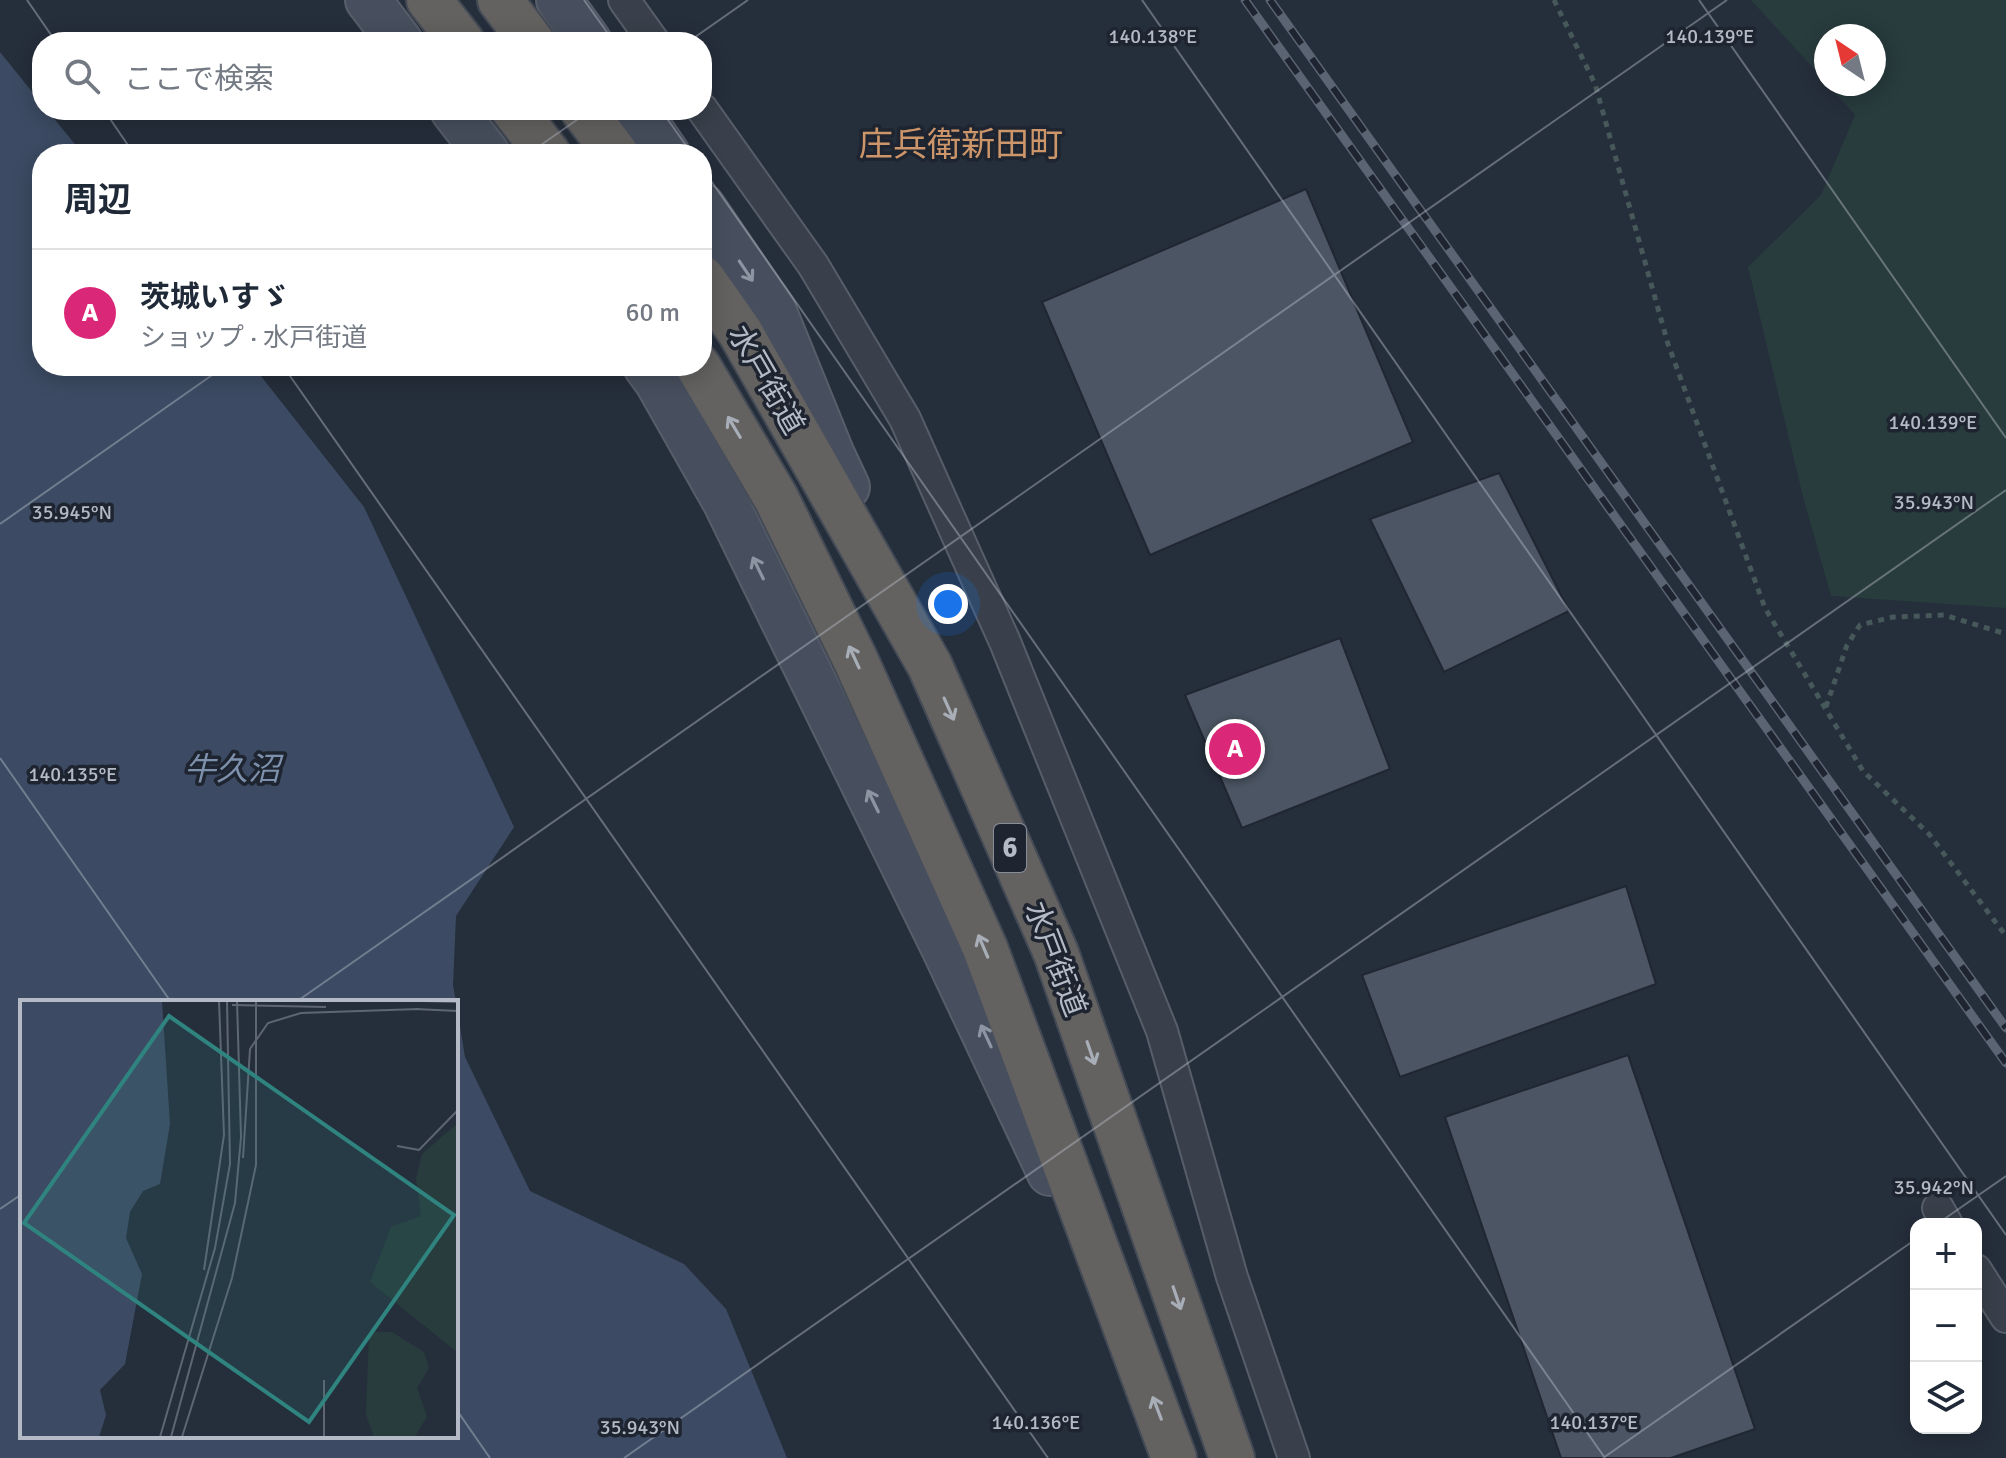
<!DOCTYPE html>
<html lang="ja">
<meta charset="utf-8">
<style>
:root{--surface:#fff;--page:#f6f6f7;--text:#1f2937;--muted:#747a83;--line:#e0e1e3;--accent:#db2777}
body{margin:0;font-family:Signika,"Noto Sans JP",sans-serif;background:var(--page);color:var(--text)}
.controls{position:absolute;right:24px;bottom:24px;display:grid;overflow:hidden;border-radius:16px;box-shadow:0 4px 20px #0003}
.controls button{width:72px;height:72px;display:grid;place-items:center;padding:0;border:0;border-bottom:2px solid var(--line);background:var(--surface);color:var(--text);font:40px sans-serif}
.compass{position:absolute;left:1814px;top:24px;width:72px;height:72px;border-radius:50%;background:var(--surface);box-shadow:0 4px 20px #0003;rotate:325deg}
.you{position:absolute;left:948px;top:604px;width:28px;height:28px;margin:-20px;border:6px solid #fff;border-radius:50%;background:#1a73e8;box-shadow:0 0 0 12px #1a73e833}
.badge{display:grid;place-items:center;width:52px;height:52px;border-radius:50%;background:var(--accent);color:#fff;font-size:26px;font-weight:700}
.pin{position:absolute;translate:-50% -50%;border:4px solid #fff;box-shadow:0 2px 8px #0006}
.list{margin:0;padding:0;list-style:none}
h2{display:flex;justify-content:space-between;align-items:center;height:104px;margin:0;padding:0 32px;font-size:34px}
h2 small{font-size:26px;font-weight:400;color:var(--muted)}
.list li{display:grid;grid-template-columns:52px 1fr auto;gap:24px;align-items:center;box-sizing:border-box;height:128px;padding:0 32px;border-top:2px solid var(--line)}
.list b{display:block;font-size:30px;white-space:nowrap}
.list p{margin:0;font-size:26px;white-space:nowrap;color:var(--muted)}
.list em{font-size:26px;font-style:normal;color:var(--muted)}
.icon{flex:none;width:44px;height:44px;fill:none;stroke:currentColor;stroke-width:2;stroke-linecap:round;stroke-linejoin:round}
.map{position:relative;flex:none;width:2006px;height:1458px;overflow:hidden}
.search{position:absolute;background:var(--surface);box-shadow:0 4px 20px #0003;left:32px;top:32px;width:680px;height:88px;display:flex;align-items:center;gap:20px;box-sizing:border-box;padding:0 28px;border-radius:32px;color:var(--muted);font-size:30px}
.panel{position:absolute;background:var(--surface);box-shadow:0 4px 20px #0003;left:32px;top:144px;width:680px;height:232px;border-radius:32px}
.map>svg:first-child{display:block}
.green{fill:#283b3d}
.water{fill:#3c4b63}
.building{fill:#4b5563;stroke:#202732;stroke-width:2}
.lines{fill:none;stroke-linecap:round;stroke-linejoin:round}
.minor-casing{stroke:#575e69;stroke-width:34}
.secondary-casing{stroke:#575e69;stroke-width:48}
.trunk-casing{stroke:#444b56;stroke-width:48}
.path{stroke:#47585b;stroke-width:5;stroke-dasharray:6 6;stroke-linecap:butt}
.minor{stroke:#39404b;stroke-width:30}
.secondary{stroke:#474f5e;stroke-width:44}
.trunk{stroke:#646260;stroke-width:44}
.rail-casing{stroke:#5b6472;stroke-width:9}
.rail{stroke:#1e2530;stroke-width:6;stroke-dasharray:18;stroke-linecap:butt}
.oneway{stroke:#8e95a2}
.oneway2{stroke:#a8aeb7}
.ticks{fill:none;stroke:#b4bbc6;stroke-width:2;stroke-opacity:0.45}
.labels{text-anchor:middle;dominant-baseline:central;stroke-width:7;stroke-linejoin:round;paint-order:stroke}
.shield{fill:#1e2530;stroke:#878e99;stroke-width:2}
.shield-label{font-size:28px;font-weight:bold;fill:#b4bbc6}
.street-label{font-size:30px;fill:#b4bbc6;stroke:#1e2530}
.water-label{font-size:32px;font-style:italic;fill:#7e91ac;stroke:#1e2530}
.quarter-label{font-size:34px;fill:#cc956a;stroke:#1e2530}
.inset-road{fill:none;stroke:#5e6673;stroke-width:2}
.view{fill:#308480;fill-opacity:0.15;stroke:#308480;stroke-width:4}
.inset-edge{fill:none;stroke:#b4bbc6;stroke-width:4}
.ticks-label{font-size:20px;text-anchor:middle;fill:#b4bbc6;stroke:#1e2530;stroke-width:7;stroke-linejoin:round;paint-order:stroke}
</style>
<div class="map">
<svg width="2006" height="1458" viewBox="0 0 2006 1458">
<rect width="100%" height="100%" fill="#252e3b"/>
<!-- green -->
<path class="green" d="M1751,0H2006V608L1831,596L1803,497L1748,267L1821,195L1855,115L1827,84H1874V36H1826V82Z"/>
<!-- water -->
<path class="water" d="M0,52L42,104V110H47L83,154H42V366H253L364,507L514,827L456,916L453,985L456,1002H22V1436H456V1002L465,1057L530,1191L684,1264L726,1309L787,1458H0Z"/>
<!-- building -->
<g class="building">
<path d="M1306,189L1413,442L1150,555L1042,302Z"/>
<path d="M1499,473L1569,611L1444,672L1370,519Z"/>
<path d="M1340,638L1390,769L1242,828L1185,695Z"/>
<path d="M1626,886L1656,984L1400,1077L1362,975Z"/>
<path d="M1628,1055L1755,1429L1671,1458H1561L1445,1117Z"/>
</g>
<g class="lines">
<!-- minor casing -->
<g class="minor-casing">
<g id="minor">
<path d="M624,0L654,42"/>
<path d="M702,109L813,265L905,419L1005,642L1162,1031L1232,1277L1294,1458"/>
<path d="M1938,1208L1947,1224"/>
<path d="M1976,1270L2006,1317"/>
</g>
</g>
<!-- secondary casing -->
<g class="secondary-casing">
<g id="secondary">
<path d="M368,0L400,42"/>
<path d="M559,0L589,42"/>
<path d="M453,110L487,154"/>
<path d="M637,110L667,154"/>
<path d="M702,206L774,312L832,455L847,487"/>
<path d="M646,366L657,381L725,501L944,948L1050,1173"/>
</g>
</g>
<!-- trunk casing -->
<g class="trunk-casing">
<g id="trunk">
<path d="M429,0L462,42"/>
<path d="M500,0L532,42"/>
<path d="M514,110L548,154"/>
<path d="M583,110L616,154"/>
<path d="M702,278L740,332L930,666L1056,953L1232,1458"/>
<path d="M698,366L776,498L856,661L985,948L1174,1458"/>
</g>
</g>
<!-- path -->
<g class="path">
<path d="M1554,0L1595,84L1668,344L1765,608L1863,771L1929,834L2006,936"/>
<path d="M1826,707L1847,645L1860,625L1893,617L1944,615L2006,634"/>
</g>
<!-- minor -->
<use href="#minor" class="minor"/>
<!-- secondary -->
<use href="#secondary" class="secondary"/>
<!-- trunk -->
<use href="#trunk" class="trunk"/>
<!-- rail casing -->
<g class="rail-casing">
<g id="rail">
<path d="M1245,0L2006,1063"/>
<path d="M1270,0L2006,1028"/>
</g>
</g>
<!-- rail -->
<use href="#rail" class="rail"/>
</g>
<!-- one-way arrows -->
<defs><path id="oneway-shaft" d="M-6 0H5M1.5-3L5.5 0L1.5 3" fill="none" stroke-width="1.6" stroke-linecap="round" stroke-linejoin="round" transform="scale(2)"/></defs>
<g class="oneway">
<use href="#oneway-shaft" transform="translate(746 271) rotate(56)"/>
<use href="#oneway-shaft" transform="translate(758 568) rotate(-116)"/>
<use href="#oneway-shaft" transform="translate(873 801) rotate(-116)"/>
<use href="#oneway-shaft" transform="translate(986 1036) rotate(-115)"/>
</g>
<g class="oneway2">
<use href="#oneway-shaft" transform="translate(734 427) rotate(-121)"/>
<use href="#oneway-shaft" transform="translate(854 657) rotate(-115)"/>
<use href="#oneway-shaft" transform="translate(949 709) rotate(66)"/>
<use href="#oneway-shaft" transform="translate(983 946) rotate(-113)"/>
<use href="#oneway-shaft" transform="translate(1091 1053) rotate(71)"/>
<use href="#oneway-shaft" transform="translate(1177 1298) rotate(71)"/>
<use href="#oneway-shaft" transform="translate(1157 1408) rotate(-111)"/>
</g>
<!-- ticks -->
<path class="ticks" d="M27,0L56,42M584,0L614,42M1142,0L2006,1235M1699,0L2006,438M688,42L748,0M104,110L134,154M661,110L692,154M528,154L591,110M702,168L1605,1458M283,366L1048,1458M0,524L225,366M0,758L171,1002M296,1002L1727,0M0,1209L22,1194M1937,1224L2006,1176M456,1409L490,1458M624,1458L2006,490M1603,1458L1916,1239"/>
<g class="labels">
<!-- shield labels -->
<rect class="shield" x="994" y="824" width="32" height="48" rx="6"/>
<g class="shield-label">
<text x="1010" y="848">6</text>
</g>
<!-- street labels -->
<g class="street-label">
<text transform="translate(766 380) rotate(60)">水戸街道</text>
<text transform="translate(1055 959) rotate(69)">水戸街道</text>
</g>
<!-- water labels -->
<g class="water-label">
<text x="232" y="769">牛久沼</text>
</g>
<!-- quarter labels -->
<g class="quarter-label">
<text x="961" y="145">庄兵衛新田町</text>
</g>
</g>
<!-- overview -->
<g transform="translate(20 1000)">
<rect width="438" height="438" fill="#252e3b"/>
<path d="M438,123V353L350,282L371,227L401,216L396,179L402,154ZM349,332H372L404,352L409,368L397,388L407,416L395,437H354L346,415Z" fill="#283b3d"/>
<path d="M0,1H142L150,124L140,184L123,191L110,212L106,238L122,274L105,364L80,390L86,415L79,437H0Z" fill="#3c4b63"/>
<path class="inset-road" d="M401,1L438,2M212,5L306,7M395,9L438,11M377,146L399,150L438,110M223,158L230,49L248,23L281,13L399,9M184,270L204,135L199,1M304,380V437M140,437L195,248L210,164L207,1M151,437L215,203L221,137L217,1M162,437L212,278L236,165V1"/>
<path class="view" d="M149,16L434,215L289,422L4,223Z"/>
<rect width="438" height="438" class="inset-edge"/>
</g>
<g class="ticks-label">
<text x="1710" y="43">140.139°E</text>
<text x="1153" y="43">140.138°E</text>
<text x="1933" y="429">140.139°E</text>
<text x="1934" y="509">35.943°N</text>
<text x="72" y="519">35.945°N</text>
<text x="73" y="781">140.135°E</text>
<text x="1934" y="1194">35.942°N</text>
<text x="1036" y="1429">140.136°E</text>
<text x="1594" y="1429">140.137°E</text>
<text x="640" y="1434">35.943°N</text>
</g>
</svg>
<div class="controls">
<button>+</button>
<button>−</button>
<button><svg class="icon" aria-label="layers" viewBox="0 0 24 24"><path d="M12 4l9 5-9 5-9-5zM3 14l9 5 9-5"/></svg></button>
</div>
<svg class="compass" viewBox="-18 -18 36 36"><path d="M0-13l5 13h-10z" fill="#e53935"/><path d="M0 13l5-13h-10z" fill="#747a83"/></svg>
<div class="you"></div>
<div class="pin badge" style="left:1235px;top:749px">A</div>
<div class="search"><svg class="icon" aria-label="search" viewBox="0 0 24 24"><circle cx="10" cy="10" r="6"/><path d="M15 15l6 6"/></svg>ここで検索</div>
<section class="panel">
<h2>周辺<small></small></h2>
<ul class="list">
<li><span class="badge">A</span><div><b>茨城いすゞ</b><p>ショップ · 水戸街道</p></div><em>60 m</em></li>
</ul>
</section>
</div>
